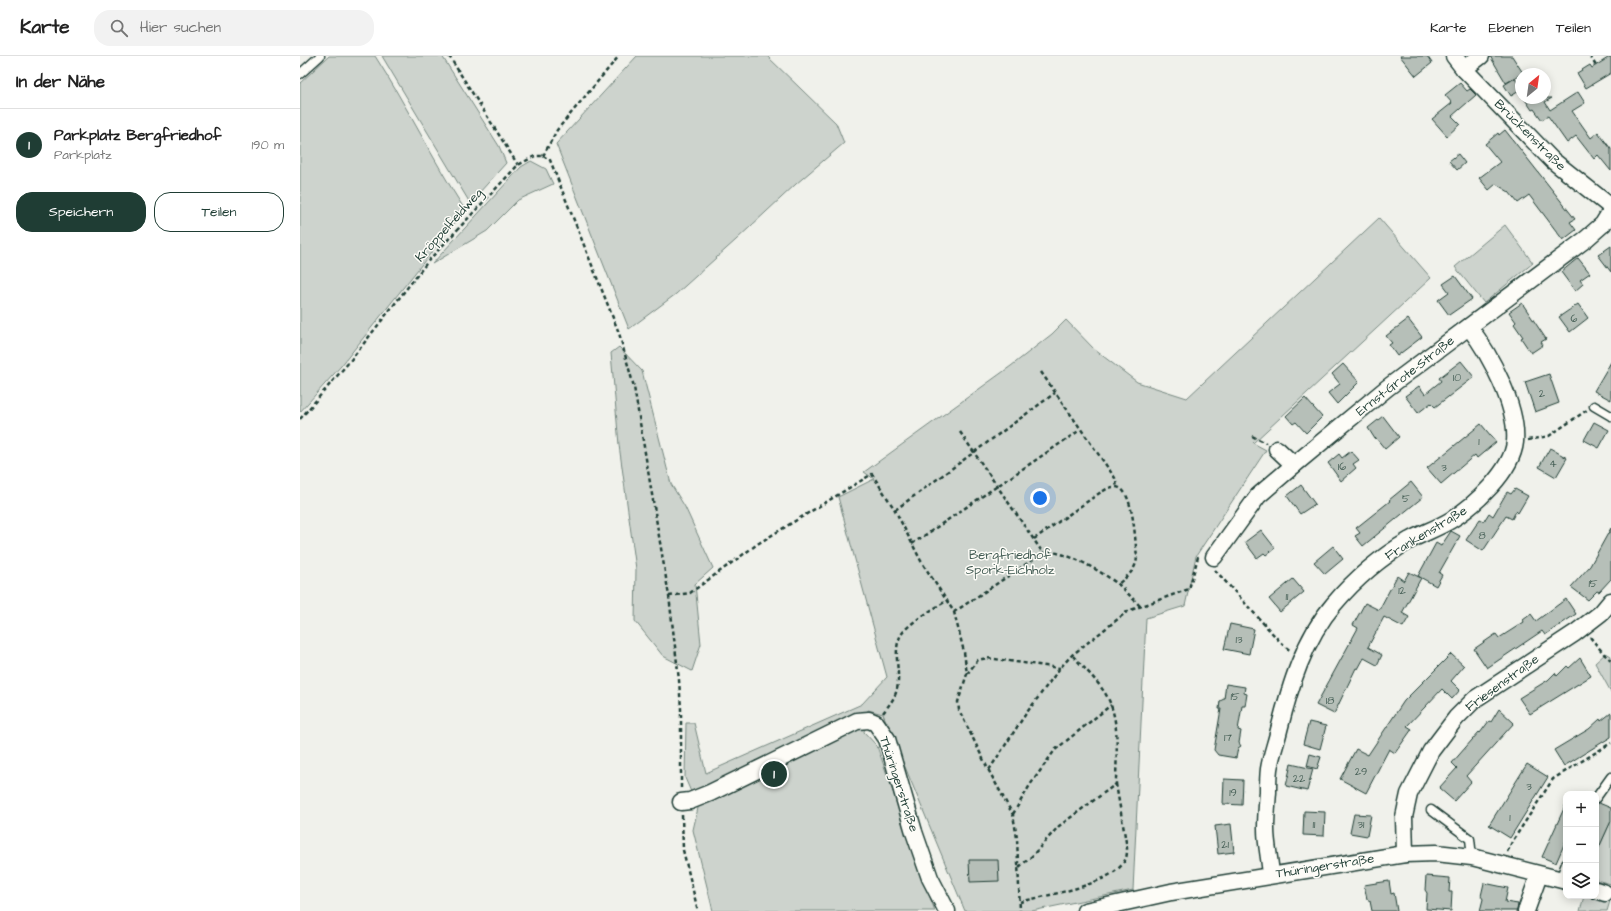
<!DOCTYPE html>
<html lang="de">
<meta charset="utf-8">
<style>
:root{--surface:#fff;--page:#f2f2f2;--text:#222;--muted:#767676;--line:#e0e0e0;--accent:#1f3d34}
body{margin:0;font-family:"Architects Daughter",sans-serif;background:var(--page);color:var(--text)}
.controls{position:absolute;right:12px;bottom:12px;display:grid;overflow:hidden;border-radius:8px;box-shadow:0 2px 10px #0003}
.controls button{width:36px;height:36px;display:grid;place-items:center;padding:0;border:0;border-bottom:1px solid var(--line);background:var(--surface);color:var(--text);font:20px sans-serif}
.compass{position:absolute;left:1215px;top:12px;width:36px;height:36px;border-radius:50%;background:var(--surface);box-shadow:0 2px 10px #0003;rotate:29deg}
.you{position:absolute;left:740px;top:442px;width:14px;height:14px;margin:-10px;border:3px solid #fff;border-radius:50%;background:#1a73e8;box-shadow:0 0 0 6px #1a73e833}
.badge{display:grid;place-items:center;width:26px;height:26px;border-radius:50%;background:var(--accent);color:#fff;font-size:13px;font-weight:700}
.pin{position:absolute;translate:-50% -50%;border:2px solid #fff;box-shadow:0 1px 4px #0006}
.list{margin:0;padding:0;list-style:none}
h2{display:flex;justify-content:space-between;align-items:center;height:52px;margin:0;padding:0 16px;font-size:17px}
h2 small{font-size:13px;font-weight:400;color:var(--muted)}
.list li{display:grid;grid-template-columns:26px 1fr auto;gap:12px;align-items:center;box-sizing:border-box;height:72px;padding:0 16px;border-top:1px solid var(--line)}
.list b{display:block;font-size:15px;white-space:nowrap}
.list p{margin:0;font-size:13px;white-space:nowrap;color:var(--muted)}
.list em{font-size:13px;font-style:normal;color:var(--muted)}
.actions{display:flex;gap:8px;padding:12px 16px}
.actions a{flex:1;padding:9px 0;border:1px solid var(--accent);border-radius:16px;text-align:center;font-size:14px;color:var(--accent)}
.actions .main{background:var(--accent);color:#fff}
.icon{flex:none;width:22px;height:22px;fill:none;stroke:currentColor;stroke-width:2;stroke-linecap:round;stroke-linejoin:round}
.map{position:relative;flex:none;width:1311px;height:855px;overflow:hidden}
header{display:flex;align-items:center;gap:24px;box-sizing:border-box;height:56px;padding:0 20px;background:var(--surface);border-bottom:1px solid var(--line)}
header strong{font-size:19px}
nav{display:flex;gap:22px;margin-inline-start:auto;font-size:14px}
.search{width:280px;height:36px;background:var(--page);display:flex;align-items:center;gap:10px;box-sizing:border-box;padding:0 14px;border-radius:16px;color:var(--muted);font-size:15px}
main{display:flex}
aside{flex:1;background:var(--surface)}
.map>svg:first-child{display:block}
.green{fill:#cdd3cd;stroke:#768880}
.building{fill:#b6bfb8;stroke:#1f3d34}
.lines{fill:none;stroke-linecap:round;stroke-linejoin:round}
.service-casing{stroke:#1f3d34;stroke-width:11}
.minor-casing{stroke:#1f3d34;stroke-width:19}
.path{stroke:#1f3d34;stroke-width:2.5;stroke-dasharray:4 3;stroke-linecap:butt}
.service{stroke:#fdfcf7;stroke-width:8}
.minor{stroke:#fdfcf7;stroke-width:16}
.labels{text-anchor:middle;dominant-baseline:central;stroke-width:3;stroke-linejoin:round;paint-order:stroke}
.number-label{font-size:11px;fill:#455e55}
.street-label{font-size:13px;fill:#1f3d34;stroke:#fdfcf7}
.park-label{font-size:13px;fill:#425b53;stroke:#fdfcf7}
</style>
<header>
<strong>Karte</strong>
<div class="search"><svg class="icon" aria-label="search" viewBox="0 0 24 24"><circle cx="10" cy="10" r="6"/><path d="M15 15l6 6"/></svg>Hier suchen</div>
<nav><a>Karte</a><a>Ebenen</a><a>Teilen</a></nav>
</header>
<main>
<aside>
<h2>In der Nähe<small></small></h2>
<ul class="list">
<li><span class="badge">1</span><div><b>Parkplatz Bergfriedhof</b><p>Parkplatz</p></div><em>190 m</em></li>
</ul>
<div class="actions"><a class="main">Speichern</a><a>Teilen</a></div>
</aside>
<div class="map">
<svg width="1311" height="855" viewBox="0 0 1311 855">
<rect width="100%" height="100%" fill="#f0f1eb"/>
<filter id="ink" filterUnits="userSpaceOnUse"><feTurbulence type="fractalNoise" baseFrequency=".025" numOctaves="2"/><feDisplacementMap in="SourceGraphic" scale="8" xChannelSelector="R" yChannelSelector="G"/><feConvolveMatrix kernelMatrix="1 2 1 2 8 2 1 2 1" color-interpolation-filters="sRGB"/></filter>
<g filter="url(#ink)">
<!-- green -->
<g class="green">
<path d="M29,0H75C107,50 133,104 165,154L41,310L0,356V27Z"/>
<path d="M82,0H142L199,90L206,107L170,147Z"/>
<path d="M337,0H467L536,67L544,87L496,128L436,184L376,238L329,273L256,88Z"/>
<path d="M231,105L246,113L253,128L218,144L187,175L132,208L221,111Z"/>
<path d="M1079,162L1131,222L953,387L966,394L896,500L885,550L846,562L833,834L732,855H665L583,658L568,654L564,676L577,690L635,855H413L393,774L398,752L385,722L386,667H394L406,717L562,648L587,621L538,441L574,423L564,416L711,310L752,278L766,264L795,294L837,326L887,342Z"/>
<path d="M1205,169L1233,207L1184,247L1155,211Z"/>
<path d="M319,291L342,315L371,428L385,451L413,512L395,528L401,588L392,615L363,600L335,565L336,513L319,389L311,297Z"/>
<path d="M1306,597L1311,600V636L1295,607Z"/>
<path d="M1311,765V828L1296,824V798Z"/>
<path d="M1284,840H1296L1310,845L1307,855H1280Z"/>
</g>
<!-- building -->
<g class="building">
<path d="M1100,0H1127L1132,7L1116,20Z"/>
<path d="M1190,0H1212L1223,17L1206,27Z"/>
<path d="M1311,0V17L1286,32L1277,17L1290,9L1292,12Z"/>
<path d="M1215,22L1221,34L1211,40L1204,29Z"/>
<path d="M1160,27L1167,35L1170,33L1176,39L1152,60L1160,68L1147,80L1132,63L1152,47L1145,39Z"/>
<path d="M1278,36L1285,47L1272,55L1291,82L1298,76L1311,93V115L1298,99L1294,103L1276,80L1267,87L1248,60L1242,64L1234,53L1232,54L1224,42H1252L1245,46L1250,54Z"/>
<path d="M1205,74L1275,163L1270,166L1276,174L1263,184L1229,139L1218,147L1209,136L1196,128L1189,134L1179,122L1200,106L1185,88L1198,77L1199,79Z"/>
<path d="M1158,98L1165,107L1157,114L1149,105Z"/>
<path d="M1311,190V216L1298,199Z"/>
<path d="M1278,202L1290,217L1280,224L1283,228L1275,235L1261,216Z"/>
<path d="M1155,220L1172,243L1149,259L1138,244L1149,236L1143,228Z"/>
<path d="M1222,247L1246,283L1241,286L1243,289L1231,297L1221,282L1223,281L1214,268L1216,266L1209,256Z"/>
<path d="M1278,248L1288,262L1270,276L1259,261Z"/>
<path d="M1108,263L1122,281L1097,300L1089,289L1092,287L1086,280Z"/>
<path d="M1161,305L1174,321L1135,351L1131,347L1118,357L1105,340L1119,330L1125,338L1141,325L1139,322Z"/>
<path d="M1311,306V344L1294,335Z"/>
<path d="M1043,308L1059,326L1037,348L1028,337L1040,328L1032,318Z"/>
<path d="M1249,318L1259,347L1235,356L1225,326Z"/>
<path d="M1005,342L1022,361L1006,377L996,366L993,368L986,360Z"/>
<path d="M1083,360L1099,381L1085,393L1076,382L1075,383L1068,372Z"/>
<path d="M1294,366L1309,374L1299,392L1284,384Z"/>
<path d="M1181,368L1196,386L1177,402L1175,399L1141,428L1127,412Z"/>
<path d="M1250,392L1267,402L1256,421L1239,411Z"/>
<path d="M1051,395L1059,404L1053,408L1056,412L1041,425L1028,407L1039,398L1042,402Z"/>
<path d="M1111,426L1123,441L1063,490L1055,480L1060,477L1056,472L1090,445L1089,444Z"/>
<path d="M1001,429L1015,448L1000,458L987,440Z"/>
<path d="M1215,433L1228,440L1218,457L1216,455L1212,463L1206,460L1183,495L1166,484L1180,463L1184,465L1189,457L1193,460L1207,436L1211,438Z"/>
<path d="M1311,472V523L1299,536L1297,535L1288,544L1271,531L1290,510Z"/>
<path d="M961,474L975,492L966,499L964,497L957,502L945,486Z"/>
<path d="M1151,475L1160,480L1139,517L1142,519L1136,530L1118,520L1136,487L1141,490Z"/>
<path d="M1033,490L1043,503L1025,518L1014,506Z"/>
<path d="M1109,516L1121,522L1102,557L1109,561L1103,571L1084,561L1068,591L1082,599L1077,609L1064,602L1058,613L1056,612L1034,658L1016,649L1058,572L1053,569L1065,547L1079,554L1097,520L1104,525Z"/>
<path d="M993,523L1004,536L980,556L969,543Z"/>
<path d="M1266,543L1276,558L1245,579L1242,575L1187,612L1174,593L1196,578L1199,582L1224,566L1223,564L1231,558L1236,565Z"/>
<path d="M930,568L954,573L949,598L924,593Z"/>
<path d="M1151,598L1164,610L1151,625L1160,634L1152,643L1142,633L1107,670L1112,673L1095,697L1089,693L1066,737L1040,723L1056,693L1068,699L1104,645Z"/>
<path d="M1280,602L1291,620L1230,658L1219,642L1248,624L1255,617L1257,620L1267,610L1269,612Z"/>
<path d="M926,628L945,631L944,637L947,638L945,650H942L938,674L941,675L939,687L941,690L938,692L936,702L918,699L914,694L921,653H919L920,645L924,643Z"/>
<path d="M1199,653L1214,667L1166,720L1171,726L1154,745L1139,732L1157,712L1152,707L1179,676L1180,677L1189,665L1191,666Z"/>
<path d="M1311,657V681L1264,710L1254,694L1289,673L1300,663L1301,665Z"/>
<path d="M1009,666L1026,670L1020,693L1003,688Z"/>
<path d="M1010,698L1021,701L1017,713L1007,710Z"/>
<path d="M991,708L1013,713L1007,735L986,730Z"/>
<path d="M1227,708L1248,721L1210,782L1189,769Z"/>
<path d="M924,723L943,724L942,749L923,748Z"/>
<path d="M1296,747H1299L1311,752V765L1296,798Z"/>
<path d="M1266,748V784L1256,807L1242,801Z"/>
<path d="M1004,755L1025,756L1024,780L1003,779Z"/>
<path d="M1054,758L1071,759L1067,780L1050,777Z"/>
<path d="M931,768L934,796L918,798L915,770Z"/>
<path d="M669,804H698L699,825L670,826Z"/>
<path d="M1126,820L1150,822L1149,836H1152L1151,855L1126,853L1127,837L1125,834Z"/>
<path d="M1089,825L1091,838L1094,837L1097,855H1072L1070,845L1067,843L1064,829Z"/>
<path d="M1184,827L1208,832L1205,846L1218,848L1217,855H1180L1183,843L1181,840Z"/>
</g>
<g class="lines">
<!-- service casing -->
<g class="service-casing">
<g id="service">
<path d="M0,18L20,0"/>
<path d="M1294,350L1311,360"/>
<path d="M1296,742L1311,721"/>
<path d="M1131,754L1170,783L1172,801"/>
<path d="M1260,824L1266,808"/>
</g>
</g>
<!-- minor casing -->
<g class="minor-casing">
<g id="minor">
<path d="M1154,0L1164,13L1252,104L1311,151"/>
<path d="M1164,13L1181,0"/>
<path d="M977,393L994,409"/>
<path d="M914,501L958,440L994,409L1087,332L1286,183L1303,168L1311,155"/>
<path d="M381,746L390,745L410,737L557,665L569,664L576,667L587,683L614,776L630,822L647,855"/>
<path d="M1105,798L1104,761L1109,738L1131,695L1156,662L1175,643L1275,577L1301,557L1311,545"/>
<path d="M971,819C970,804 966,788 966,773C966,761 967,748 968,736C968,729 968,721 969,713C971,700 976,687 979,674C990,630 1004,583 1034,548C1055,523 1081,501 1110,484C1123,477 1138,472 1151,464C1175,449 1212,415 1215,386C1218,351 1190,298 1169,271"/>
<path d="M1296,834L1305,837"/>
<path d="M785,855L871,836L1105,798L1136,797L1172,801L1266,825"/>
<path d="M1226,855L1239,819"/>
</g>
</g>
<!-- path -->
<g class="path">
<path d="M149,0L218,109"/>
<path d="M1290,0L1296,10"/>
<path d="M243,100L250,104L319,277L334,331L369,540L379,624L381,653V732"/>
<path d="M243,100L257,74L319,0"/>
<path d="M741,316L815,422L817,431"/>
<path d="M0,363L50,305L129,204L218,109L235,100H243"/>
<path d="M660,376L743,497"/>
<path d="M952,380L966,387"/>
<path d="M1228,384L1249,380L1287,354"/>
<path d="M595,454L755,337"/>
<path d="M734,483L801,436C806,434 810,430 816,431C834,432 835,486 837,501C836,514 828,520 818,528"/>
<path d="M612,488L780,374"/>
<path d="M915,514L983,589L991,595"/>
<path d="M369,540L390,537L459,487L572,418L595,454L621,505L654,556L664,596L667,618L658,646L659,654L689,715L713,759L717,782L720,855"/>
<path d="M654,556L743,497C761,491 804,517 819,529C826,535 833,543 841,551"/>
<path d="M1290,581L1304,598L1311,604"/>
<path d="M667,618L678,604L687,602L760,612"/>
<path d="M583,657C589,649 595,642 597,633C601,616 592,594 601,579C608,567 635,552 648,544"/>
<path d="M689,714L725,659L760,612L772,599L828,555L889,533L898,501H900"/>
<path d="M713,758L730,729L755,694L811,649"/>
<path d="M382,759L383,794L398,855"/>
<path d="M1207,796L1212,786L1253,723L1311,687"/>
<path d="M719,811L731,801L759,770L816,728C816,699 821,662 805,637C796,623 783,611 772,599"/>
<path d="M720,846C745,839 816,829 826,802C827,799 827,795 827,792L816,728"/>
</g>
<!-- service -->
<use href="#service" class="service"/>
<!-- minor -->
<use href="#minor" class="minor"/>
</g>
</g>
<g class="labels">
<!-- number labels -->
<g class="number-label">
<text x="1274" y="262">6</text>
<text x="1157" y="321">10</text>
<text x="1242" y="337">2</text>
<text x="1179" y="385">1</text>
<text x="1253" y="407">4</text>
<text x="1042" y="410">16</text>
<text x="1144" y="411">3</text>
<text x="1106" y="442">5</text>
<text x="1182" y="479">8</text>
<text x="1293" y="527">15</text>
<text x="1102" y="534">12</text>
<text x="987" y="540">11</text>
<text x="939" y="583">13</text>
<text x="935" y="640">15</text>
<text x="1030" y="644">18</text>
<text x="928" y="681">17</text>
<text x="1061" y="715">29</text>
<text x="999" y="722">22</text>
<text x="1229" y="730">3</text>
<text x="933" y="736">19</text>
<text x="1210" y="761">1</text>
<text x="1014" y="768">11</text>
<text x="1061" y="768">31</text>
<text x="925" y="788">21</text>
</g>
<!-- street labels -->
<g class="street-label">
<text transform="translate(1230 79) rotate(45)">Brückenstraße</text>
<text transform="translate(149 169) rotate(-48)">Kröppelfeldweg</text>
<text transform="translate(1105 320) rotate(-38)">Ernst-Grote-Straße</text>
<text transform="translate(1126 477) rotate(-31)">Frankenstraße</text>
<text transform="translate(1202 627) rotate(-36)">Friesenstraße</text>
<text transform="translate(599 728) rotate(72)">Thüringerstraße</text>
<text transform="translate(1025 810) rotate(-9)">Thüringerstraße</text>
</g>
<!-- park labels -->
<g class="park-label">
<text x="710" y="499">Bergfriedhof<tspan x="710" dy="15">Spork-Eichholz</tspan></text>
</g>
</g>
</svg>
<div class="controls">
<button>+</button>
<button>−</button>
<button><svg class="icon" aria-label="layers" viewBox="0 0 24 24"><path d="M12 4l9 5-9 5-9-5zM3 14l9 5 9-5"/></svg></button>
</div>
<svg class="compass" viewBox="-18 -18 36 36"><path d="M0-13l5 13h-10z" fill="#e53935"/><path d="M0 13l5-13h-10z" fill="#767676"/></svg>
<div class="you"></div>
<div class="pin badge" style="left:474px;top:718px">1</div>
</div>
</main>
